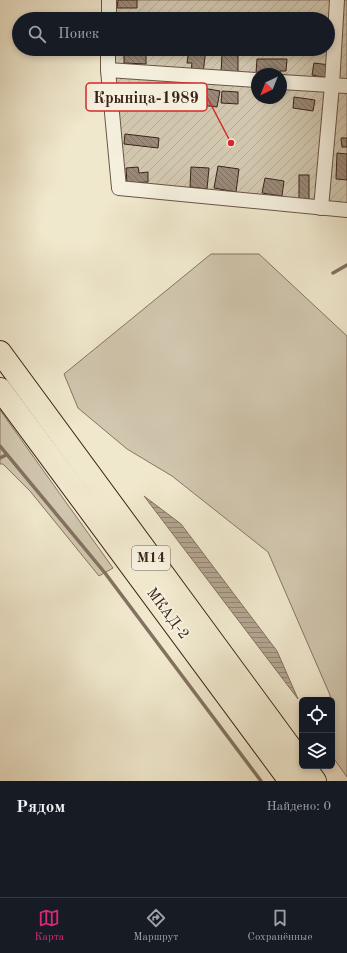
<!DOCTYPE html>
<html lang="ru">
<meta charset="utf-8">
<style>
:root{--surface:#171b24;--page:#20242c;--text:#f1f3f6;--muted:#9ea1a6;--line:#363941;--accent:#db2777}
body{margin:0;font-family:"Old Standard TT",serif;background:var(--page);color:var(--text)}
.controls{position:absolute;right:12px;bottom:12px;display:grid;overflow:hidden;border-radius:6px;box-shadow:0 2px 6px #0003}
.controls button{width:36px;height:36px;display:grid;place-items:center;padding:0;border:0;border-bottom:1px solid var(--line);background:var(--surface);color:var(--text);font:20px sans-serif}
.compass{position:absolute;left:251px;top:68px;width:36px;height:36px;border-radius:50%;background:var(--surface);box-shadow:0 2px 6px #0003;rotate:223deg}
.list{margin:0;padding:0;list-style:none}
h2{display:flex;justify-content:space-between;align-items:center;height:52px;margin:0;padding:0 16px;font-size:17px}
h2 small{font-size:13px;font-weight:400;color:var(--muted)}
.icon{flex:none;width:22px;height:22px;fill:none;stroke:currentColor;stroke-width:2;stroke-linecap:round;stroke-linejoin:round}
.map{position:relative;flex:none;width:347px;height:781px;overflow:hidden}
.search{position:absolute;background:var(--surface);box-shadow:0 2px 6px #0003;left:12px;right:12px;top:12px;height:44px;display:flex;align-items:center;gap:10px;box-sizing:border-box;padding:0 14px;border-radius:22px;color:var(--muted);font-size:15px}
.sheet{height:116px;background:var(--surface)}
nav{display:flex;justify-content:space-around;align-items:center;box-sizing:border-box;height:56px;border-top:1px solid var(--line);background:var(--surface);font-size:11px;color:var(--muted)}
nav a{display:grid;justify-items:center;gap:2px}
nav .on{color:var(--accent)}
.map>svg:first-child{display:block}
.grass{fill:#d1c7af;stroke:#867564}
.garden{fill:url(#garden-furrows);stroke:#867564;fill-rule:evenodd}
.water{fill:url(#water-rules);stroke:#837161}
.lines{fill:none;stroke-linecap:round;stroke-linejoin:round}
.stream{stroke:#837161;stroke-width:3.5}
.building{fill:url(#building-back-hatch);stroke:#3c231a}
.minor-casing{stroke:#695447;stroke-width:16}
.trunk-casing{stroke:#3c231a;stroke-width:24}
.minor{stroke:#f5f0de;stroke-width:14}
.trunk{stroke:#f0e8cd;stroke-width:22}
.labels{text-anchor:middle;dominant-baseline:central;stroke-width:4;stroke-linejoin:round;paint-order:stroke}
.shield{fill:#f5f0de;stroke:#746055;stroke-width:1}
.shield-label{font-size:14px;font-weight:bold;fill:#3c231a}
.street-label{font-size:15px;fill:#3c231a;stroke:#f5f0de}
.leader{fill:none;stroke:#d62828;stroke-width:1.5}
.callout-dot{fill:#d62828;stroke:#f5f0de;stroke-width:1.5}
.callout{fill:#f5f0de;stroke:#d62828;stroke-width:1.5}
.callout-label{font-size:16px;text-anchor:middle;font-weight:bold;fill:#3c231a}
</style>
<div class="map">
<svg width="347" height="781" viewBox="0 0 347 781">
<defs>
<pattern id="garden-furrows" width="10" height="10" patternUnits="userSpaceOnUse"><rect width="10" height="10" fill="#d1c7af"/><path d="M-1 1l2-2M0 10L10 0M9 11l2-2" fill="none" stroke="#b4ab96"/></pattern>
<pattern id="water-rules" width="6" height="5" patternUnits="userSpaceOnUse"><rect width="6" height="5" fill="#b3a590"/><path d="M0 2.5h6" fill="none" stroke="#938675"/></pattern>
<pattern id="building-back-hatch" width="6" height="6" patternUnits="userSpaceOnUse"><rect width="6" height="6" fill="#9a8977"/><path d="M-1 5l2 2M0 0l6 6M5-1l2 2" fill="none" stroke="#7f7061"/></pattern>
</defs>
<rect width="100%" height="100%" fill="#f0e8cd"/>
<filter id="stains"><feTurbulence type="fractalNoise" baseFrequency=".005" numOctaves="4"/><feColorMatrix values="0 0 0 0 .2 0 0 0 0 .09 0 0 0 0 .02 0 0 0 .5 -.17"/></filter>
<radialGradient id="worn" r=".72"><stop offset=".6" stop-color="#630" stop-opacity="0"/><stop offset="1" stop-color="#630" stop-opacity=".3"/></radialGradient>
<!-- grass -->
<g class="grass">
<path d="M211,254H259L347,336V777L332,756V700H330V695L268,552L172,476L127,449L78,408L64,374Z"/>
<path d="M0,410L113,568L99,576L30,491L3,464H0Z"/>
</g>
<!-- garden -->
<path class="garden" d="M109,0H347V210L119,188L108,49H328V19H109ZM257,74H281V98H257Z"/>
<!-- water -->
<path class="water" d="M144,496L181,524L277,651L298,699Z"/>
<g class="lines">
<!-- stream -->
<g class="stream">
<path d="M333,273L347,265"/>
<path d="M0,446L105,573L261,781"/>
<path d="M0,458L6,455"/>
</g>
</g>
<!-- building -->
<g class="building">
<path d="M118,0H137V8H117Z"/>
<path d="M124,49H146V64L124,63Z"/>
<path d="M189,49H206L203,73L191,71L192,63H187Z"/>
<path d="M222,55H238V72H221Z"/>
<path d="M257,59H287L286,71H280V73H256Z"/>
<path d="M314,63L330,65L328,78L312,75Z"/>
<path d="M197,87L220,91L217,107L194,104Z"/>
<path d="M222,91L238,92V104L221,103Z"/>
<path d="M294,97L315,100L313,111L293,108Z"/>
<path d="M125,134L159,138L158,148L124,144Z"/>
<path d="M341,138H347V147H342Z"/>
<path d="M337,153L347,154V180L336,179Z"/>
<path d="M218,166L239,169L236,192L214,188Z"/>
<path d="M138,167L139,173L148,172V182L127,183L126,168Z"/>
<path d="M191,167L209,168L207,189L190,187Z"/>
<rect x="299" y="175" width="10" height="25"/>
<path d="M265,178L284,181L282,196L262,193Z"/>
</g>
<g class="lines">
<!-- minor casing -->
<g class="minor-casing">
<g id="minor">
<path d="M109,19V0"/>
<path d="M108,49V70L119,188L347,210"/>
<path d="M108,70L257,80"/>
<path d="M281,82L347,86"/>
<path d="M321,208L332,85L337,0"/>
</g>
</g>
<!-- trunk casing -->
<g class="trunk-casing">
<g id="trunk">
<path d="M0,352L302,763"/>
<path d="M0,389L290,781"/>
<path d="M304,766L315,781"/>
</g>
</g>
<!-- minor -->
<use href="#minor" class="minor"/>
<!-- trunk -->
<use href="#trunk" class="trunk"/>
</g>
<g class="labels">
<!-- shield labels -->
<rect class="shield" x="132" y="546" width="38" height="24" rx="3"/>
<g class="shield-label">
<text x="151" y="558">М14</text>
</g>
<!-- street labels -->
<g class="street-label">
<text transform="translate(167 614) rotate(53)">МКАД-2</text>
</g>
</g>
<!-- callouts -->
<path class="leader" d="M231 143L207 97"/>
<circle class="callout-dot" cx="231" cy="143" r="4"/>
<rect class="callout" x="86" y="83" width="121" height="28" rx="4"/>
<g class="callout-label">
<text x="146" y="103">Крыніца-1989</text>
</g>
<rect width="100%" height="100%" filter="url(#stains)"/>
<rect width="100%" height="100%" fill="url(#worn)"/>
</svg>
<div class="controls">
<button><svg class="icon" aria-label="locate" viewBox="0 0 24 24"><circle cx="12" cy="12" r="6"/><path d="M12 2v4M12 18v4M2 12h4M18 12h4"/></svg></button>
<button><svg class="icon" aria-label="layers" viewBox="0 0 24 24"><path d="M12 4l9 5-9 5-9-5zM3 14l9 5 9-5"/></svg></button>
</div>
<svg class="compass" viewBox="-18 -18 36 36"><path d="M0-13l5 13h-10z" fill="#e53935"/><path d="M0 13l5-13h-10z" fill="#9ea1a6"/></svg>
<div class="search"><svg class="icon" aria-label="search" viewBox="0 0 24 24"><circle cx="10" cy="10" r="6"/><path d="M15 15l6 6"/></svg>Поиск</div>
</div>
<section class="sheet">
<h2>Рядом<small>Найдено: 0</small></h2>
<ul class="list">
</ul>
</section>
<nav>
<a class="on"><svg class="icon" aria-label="map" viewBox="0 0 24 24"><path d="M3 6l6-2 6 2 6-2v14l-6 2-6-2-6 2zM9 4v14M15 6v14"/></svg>Карта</a>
<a><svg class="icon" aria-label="directions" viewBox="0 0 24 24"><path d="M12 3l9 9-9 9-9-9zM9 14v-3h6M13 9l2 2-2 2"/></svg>Маршрут</a>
<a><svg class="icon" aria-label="saved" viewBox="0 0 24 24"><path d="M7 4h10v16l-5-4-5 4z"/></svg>Сохранённые</a>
</nav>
